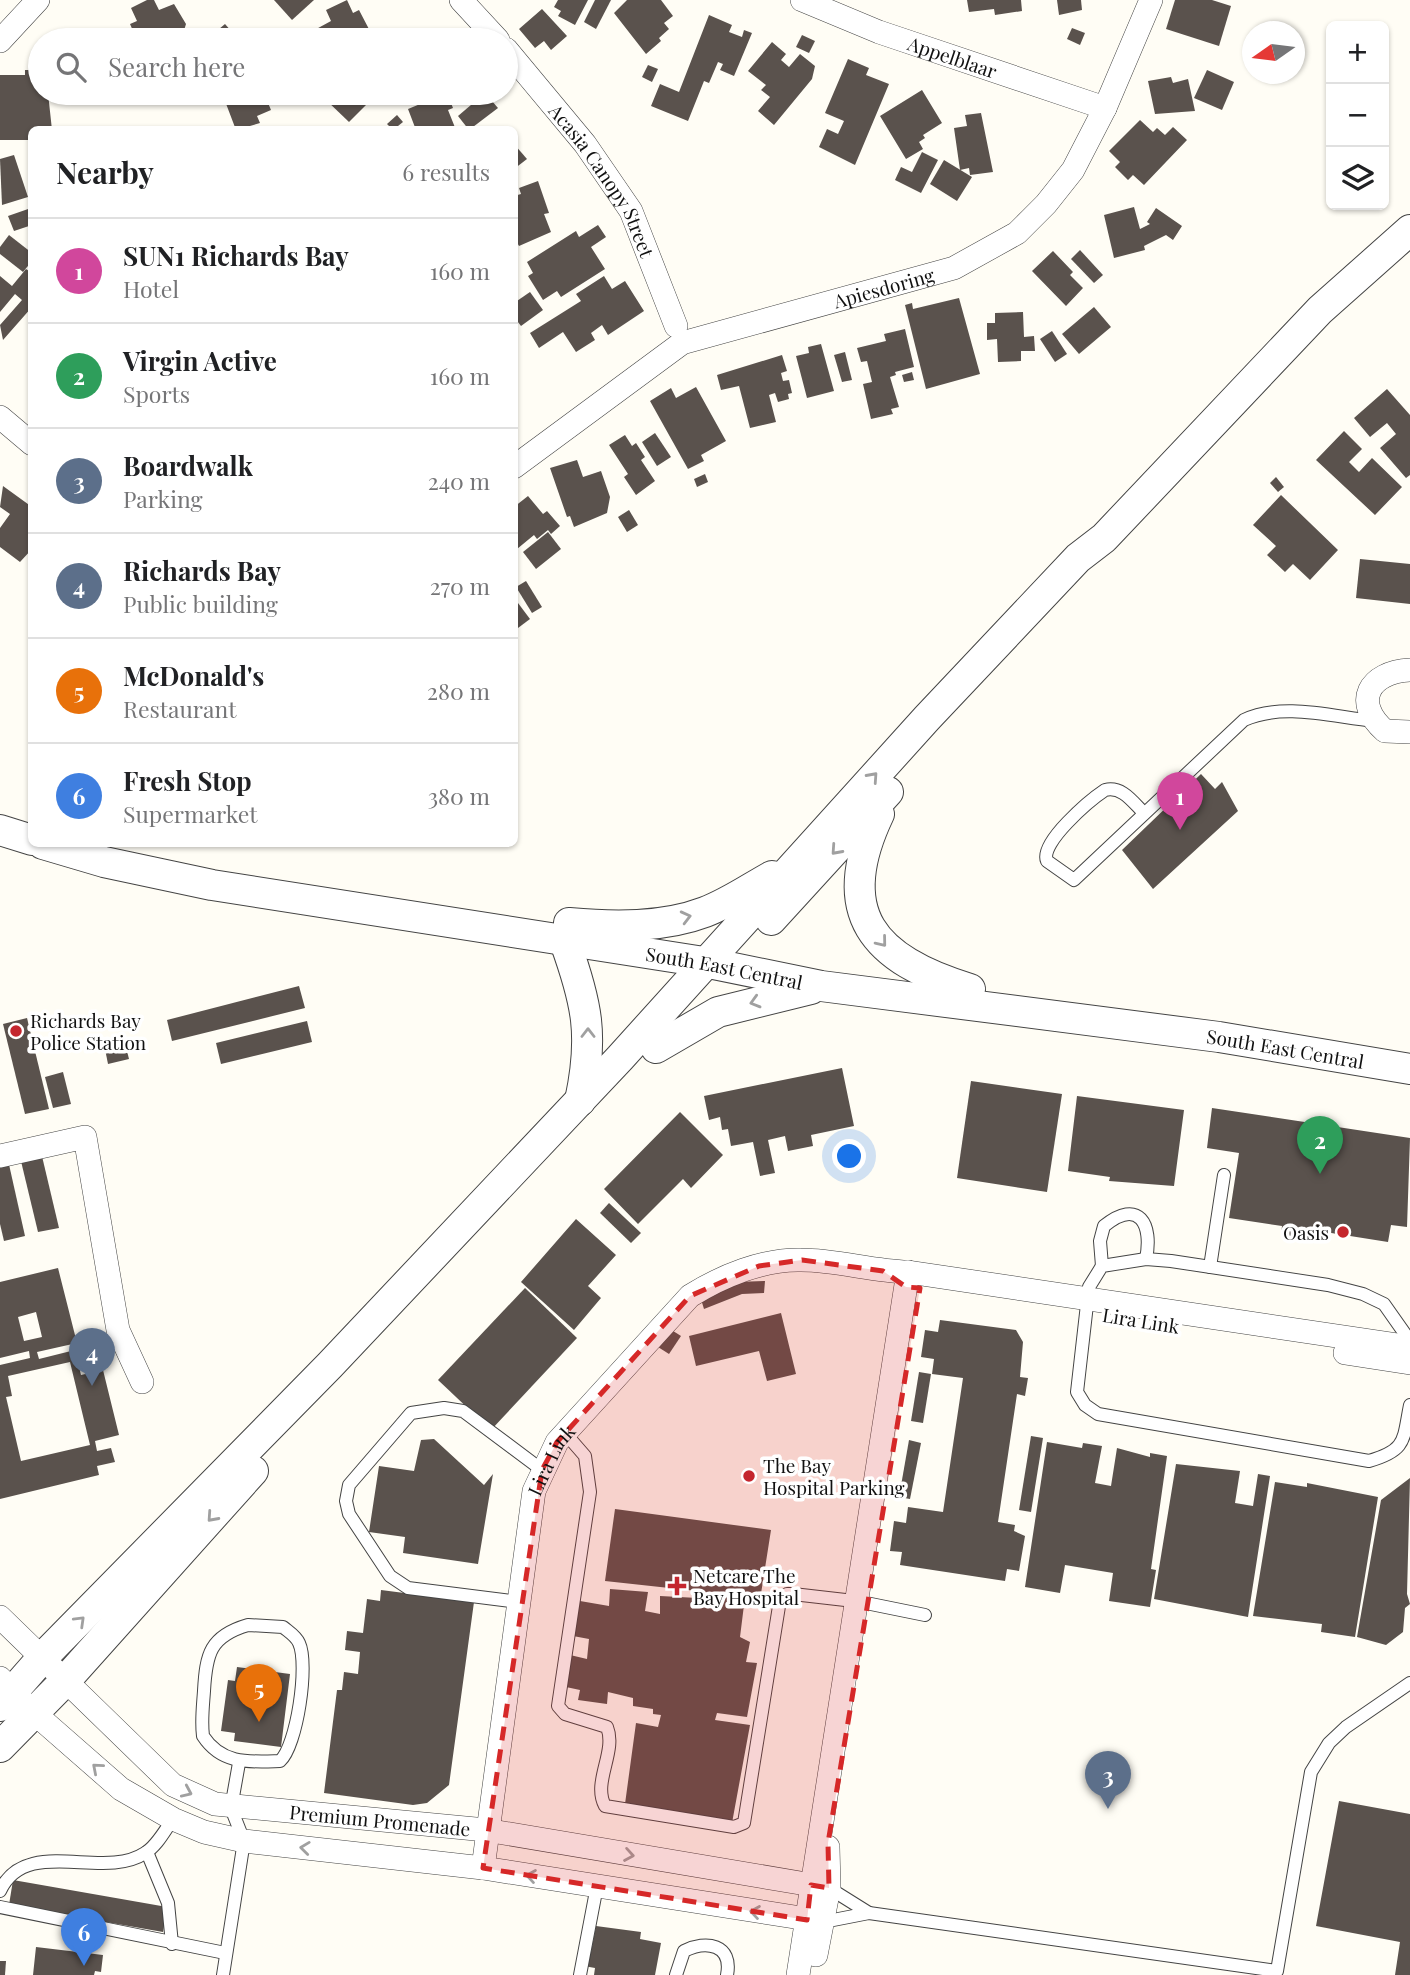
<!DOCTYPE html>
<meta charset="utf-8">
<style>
:root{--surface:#fff;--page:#f2f2f2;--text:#202124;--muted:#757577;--line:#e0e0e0;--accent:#db2777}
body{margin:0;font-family:"Playfair Display",serif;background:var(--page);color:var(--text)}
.controls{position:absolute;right:21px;top:21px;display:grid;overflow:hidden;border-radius:10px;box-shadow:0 2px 5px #0004}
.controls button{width:63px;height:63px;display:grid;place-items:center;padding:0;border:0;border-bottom:2px solid var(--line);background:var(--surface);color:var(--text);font:35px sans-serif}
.compass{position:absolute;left:1242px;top:21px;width:63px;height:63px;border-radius:50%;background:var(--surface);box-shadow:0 2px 5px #0004;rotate:256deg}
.you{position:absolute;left:850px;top:1157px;width:24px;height:24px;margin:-18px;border:5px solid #fff;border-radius:50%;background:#1a73e8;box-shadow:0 0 0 10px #1a73e833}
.badge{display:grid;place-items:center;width:46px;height:46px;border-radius:50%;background:var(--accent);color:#fff;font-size:23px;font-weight:700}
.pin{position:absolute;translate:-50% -58px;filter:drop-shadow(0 2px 4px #0008)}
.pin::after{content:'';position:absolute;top:37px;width:24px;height:21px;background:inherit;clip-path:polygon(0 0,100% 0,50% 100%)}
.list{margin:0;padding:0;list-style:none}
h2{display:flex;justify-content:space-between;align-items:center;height:91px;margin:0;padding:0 28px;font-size:30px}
h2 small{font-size:23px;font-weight:400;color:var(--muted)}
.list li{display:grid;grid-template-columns:46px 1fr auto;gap:21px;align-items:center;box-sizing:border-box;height:105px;padding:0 28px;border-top:2px solid var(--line)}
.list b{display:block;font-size:26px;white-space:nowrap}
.list p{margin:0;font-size:23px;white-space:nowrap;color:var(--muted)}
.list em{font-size:23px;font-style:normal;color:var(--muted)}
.icon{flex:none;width:38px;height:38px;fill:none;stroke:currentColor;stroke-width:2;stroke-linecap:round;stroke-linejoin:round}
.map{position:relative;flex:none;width:1410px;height:1975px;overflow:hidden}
.search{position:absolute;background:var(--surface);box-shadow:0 2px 5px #0004;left:28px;top:28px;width:490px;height:77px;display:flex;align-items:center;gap:18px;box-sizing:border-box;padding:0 24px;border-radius:38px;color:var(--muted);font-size:26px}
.panel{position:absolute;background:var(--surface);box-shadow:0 2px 5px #0004;left:28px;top:126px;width:490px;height:721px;border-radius:10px}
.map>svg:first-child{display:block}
.building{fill:#5a524d;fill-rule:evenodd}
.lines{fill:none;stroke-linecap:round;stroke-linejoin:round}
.service-casing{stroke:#444;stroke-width:14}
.minor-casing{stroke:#444;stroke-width:24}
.tertiary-casing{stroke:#444;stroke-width:32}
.service{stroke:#fff;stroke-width:12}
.minor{stroke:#fff;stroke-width:23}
.tertiary{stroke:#fff;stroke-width:30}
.oneway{stroke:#a0a0a0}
.marked{fill:#d62828;fill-opacity:0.2;stroke:#d62828;stroke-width:5;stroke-dasharray:14 9;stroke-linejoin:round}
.poi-dot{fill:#c4262e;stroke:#fff;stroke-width:2.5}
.labels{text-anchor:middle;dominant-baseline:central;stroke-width:7;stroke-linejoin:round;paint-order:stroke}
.street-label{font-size:19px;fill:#111;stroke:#fff}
.poi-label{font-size:19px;fill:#111;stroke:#fff;text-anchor:start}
</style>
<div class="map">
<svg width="1410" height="1975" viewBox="0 0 1410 1975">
<rect width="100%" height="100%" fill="#fffdf5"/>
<!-- building -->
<g class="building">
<path d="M147,0H154L159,10L174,4L186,24L181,40H137L130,24L137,21L131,8Z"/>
<path d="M274,0H314L292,20Z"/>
<path d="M347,0L353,13L359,10L371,33L356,40H313L309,33L331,21L326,10Z"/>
<path d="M558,0H588L575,25L558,16L561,11L554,7Z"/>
<path d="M595,0H611L596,29L584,22Z"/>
<path d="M627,0H661L673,16L664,23L669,29L659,38L661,41L646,54L614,13Z"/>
<path d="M967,0H1021L1022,11L995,15L994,9L969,12Z"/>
<path d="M1057,0H1081L1082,10L1059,15Z"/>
<path d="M1175,0H1212L1231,6L1219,46L1166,29Z"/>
<path d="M542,9L567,36L551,50L544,41L535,48L519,29Z"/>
<path d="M709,15L732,25L729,32L742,37L744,30L752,33L734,76L720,70L723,64L718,62L709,83L704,81L688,121L651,106L660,84L679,92Z"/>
<path d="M225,24L239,40H206Z"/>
<path d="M1072,28L1085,33L1080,45L1067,39Z"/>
<path d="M802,35L815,41L809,53L796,47Z"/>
<path d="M772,42L786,54L781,60L789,67L800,54L815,66L812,79L774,125L758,111L770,97L761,90L766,85L748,71Z"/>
<path d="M848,59L869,68L866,75L889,84L855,165L819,147L827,129L838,134L844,121L825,113Z"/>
<path d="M648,65L658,69L652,82L642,77Z"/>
<path d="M25,70H40V93H48L52,130H32V140H0V75H25Z"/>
<path d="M1207,70L1234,82L1222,110L1194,98Z"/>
<path d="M1171,77L1173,83L1188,79L1195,111L1155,114L1148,81Z"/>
<path d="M922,90L942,123L923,135L925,138L919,142L923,149L906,159L880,116Z"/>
<path d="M244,93H280L266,98L271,110L257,116L260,123L236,130L225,101Z"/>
<path d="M331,93H354L366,105L349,122L325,99Z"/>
<path d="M431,93H447L453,108L448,110L456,130H416L408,109L425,102L423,96Z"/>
<path d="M485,93L498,108L469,130L458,116Z"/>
<path d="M981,113L993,172L970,175L969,168L960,170L954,128L967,126L965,115Z"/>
<path d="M397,115L403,122L393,130L387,124Z"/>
<path d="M1140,120L1153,132L1157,128L1165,135L1173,127L1187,140L1144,185L1133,175L1128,180L1115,167L1120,162L1109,151Z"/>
<path d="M514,144L527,159L514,169Z"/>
<path d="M922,152L938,160L921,193L895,180L901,167L912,172Z"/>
<path d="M14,155L28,197L2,205L0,159Z"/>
<path d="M944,160L972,177L957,201L930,184Z"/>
<path d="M538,181L549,213L544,214L551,232L519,246L514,237V196L521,194L519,188Z"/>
<path d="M1134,207L1140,229L1150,224L1147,222L1156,208L1182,226L1173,240L1166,235L1144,246L1145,250L1114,258L1104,215Z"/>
<path d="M31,208L32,225L14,231L8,216Z"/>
<path d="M598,225L606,237L591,247L605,269L561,297L557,291L543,300L528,276L533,273L527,262L576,231L579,237Z"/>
<path d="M9,235L32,253V261L23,272L0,254V247Z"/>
<path d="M1080,250L1103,275L1094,283L1071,259Z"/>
<path d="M1053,251L1073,272L1070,275L1083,288L1066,306L1032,271Z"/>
<path d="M26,269L32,273V307L3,340L0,325L22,300L15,294L0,312V276L12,286Z"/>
<path d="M604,276L612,289L625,281L644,311L608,335L602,325L591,333L595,340L576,352L563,332L539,348L530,333L581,301L576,294Z"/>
<path d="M530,292L543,310L521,326L514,317V303Z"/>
<path d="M959,298L980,374L926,389L905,305L912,303L913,309Z"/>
<path d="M1094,307L1111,327L1079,354L1062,334Z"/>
<path d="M1023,312L1024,337L1034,336L1035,351H1021V361L998,362L997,339L987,340V323H995V313Z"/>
<path d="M905,329L914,367L895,372L896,375L890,377L899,407L891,409L893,414L871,419L863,384L872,382L867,361L861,362L857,348L886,341L884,334Z"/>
<path d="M1052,331L1067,354L1055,362L1040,339Z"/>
<path d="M821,344L834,391L807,398L796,356L809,353L808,347Z"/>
<path d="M845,352L852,380L842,382L834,355Z"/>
<path d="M782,355L787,371L781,373L783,381L789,380L792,393L788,394L789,399L778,402L775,393L769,395L776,422L750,428L739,386L721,390L717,375Z"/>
<path d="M912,372L914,380L904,382L902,375Z"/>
<path d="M696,387L726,441L701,455L704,461L688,469L650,401L671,388L676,398Z"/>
<path d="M1387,389L1410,415V475L1406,478L1380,448L1396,434L1387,423L1370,437L1354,418Z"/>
<path d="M1344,431L1362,449L1349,462L1359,472L1372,458L1402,487L1375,515L1316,460Z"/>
<path d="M655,433L671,457L657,466L642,442Z"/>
<path d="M625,435L632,446L636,443L645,457L641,460L655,481L636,495L624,477L628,474L609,445Z"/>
<path d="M577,460L583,477L601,471L610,497L607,513L574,527L570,516L567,517L550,468Z"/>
<path d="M705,474L708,482L697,487L694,479Z"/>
<path d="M1276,477L1284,487L1278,492L1270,483Z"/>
<path d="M3,486L32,507V549L20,562L0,547V528L10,514L0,507Z"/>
<path d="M1281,495L1338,550L1310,580L1293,564L1285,572L1267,555L1276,546L1253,525Z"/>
<path d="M528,496L543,514L547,511L560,526L551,534L548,530L537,539L534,535L517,549L514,546V507Z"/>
<path d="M629,510L638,525L627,532L618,517Z"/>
<path d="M548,532L561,549L536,569L523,552Z"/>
<path d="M1360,559L1410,564V604L1356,598Z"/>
<path d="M526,581L542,607L532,613L516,587Z"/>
<path d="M518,603L530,619L514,631V606Z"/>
<path d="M1201,774L1215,789L1222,782L1238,811L1153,889L1122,850Z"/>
<path d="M299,986L305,1008L172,1041L167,1020Z"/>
<path d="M27,1018L49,1109L25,1114L3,1024Z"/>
<path d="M307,1021L312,1042L221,1064L216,1043Z"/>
<path d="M124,1039L129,1059L108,1064L104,1044Z"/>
<path d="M842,1068L854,1126L811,1135L813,1146L788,1151L785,1136L768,1140L775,1173L760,1176L753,1142L731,1146L728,1129L722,1130L720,1117L709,1120L704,1096Z"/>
<path d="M63,1072L71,1104L53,1108L45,1077Z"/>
<path d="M971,1081L1062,1094L1047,1192L957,1178Z"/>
<path d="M1077,1096L1184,1110L1174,1186L1109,1181L1110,1177L1068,1171Z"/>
<path d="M1212,1108L1410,1138L1407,1227L1391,1225L1388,1242L1306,1229L1305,1238L1281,1235L1282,1226L1229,1218L1239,1153L1207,1148Z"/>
<path d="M680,1112L723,1155L691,1188L683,1179L638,1224L604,1189Z"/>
<path d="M41,1152L59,1228L38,1232L20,1157Z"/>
<path d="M8,1160L25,1236L4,1241L0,1224V1162Z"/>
<path d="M609,1203L641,1233L631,1243L600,1213Z"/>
<path d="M576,1219L616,1255L588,1286L601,1298L574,1330L521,1282Z"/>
<path d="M58,1268L77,1343L37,1352L39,1359L75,1350L81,1375L103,1370L119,1435L95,1441L97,1451L111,1448L115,1462L97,1466L99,1475L0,1499V1365L30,1358L29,1351L0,1358V1282ZM36,1312L42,1337L24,1341L18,1317ZM70,1362L90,1445L21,1461L6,1397L12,1396L8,1376Z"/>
<path d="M765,1281L764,1293L742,1294L704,1309L700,1296L736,1282Z"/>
<path d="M525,1288L577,1338L491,1430L438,1380Z"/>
<path d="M781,1313L796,1374L767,1381L759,1351L696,1366L689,1336Z"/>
<path d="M940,1320L1016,1330L1023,1342L1020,1377L1028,1378L1025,1396L1017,1394L998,1522L1015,1525L1014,1531L1025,1536L1019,1571L1007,1569L1005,1581L900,1565L902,1552L890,1551L894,1521L906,1523L908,1507L943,1512L963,1378L932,1374L934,1359L921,1357L925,1330L938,1332Z"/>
<path d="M670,1329L681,1336L669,1354L658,1347Z"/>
<path d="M919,1372L931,1374L923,1423L911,1421Z"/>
<path d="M1031,1436L1043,1438L1031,1512L1019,1510Z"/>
<path d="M434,1439L484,1485L493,1474L478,1564L403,1553L405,1537L369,1532L379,1466L414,1471L421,1440Z"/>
<path d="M909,1440L921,1443L910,1499L899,1497Z"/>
<path d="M1047,1442L1082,1448L1083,1443L1102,1446L1095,1483L1111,1486L1117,1448L1150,1457V1453L1167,1456L1151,1569L1156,1570L1150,1607L1109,1601L1113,1573L1065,1565L1060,1593L1025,1587Z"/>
<path d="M1176,1464L1240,1471L1235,1503L1253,1506L1258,1474L1270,1476L1248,1617L1154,1599Z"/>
<path d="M1410,1478L1407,1594L1410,1604L1405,1608L1403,1632L1386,1645L1357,1637L1381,1500Z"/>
<path d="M1275,1482L1307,1487V1483L1378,1497L1355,1637L1321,1632L1322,1624L1253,1616Z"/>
<path d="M615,1509L771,1530L760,1600L745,1597L740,1637L750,1642L746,1662L757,1663L747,1717L717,1713L715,1720L750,1725L732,1823L625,1804L636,1723L658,1727L661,1715L653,1714V1709L633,1706V1698L608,1692L607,1704L578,1700L580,1690L566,1687L570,1655L587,1659L589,1639L573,1636L580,1601L609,1606L610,1589L648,1592L645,1611L660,1614V1596L698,1598L706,1592L605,1581Z"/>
<path d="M381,1590L474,1602L449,1785L427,1803L413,1805L324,1793L337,1690H342L344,1672L358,1674L360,1652L345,1650L347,1631L363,1633L367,1599L380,1601Z"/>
<path d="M237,1667L290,1674L281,1747L234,1741L235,1733L221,1731L228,1680L235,1681Z"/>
<path d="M1339,1801L1410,1814V1975H1395L1400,1942L1316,1926Z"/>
<path d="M13,1880L167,1907L163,1932L9,1905Z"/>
<path d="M596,1926L641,1932L640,1939L661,1943L655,1975H594L595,1968L584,1966L587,1951L591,1952Z"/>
<path d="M36,1947L103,1955L101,1972L95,1971L94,1975H33Z"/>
<path d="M0,1961H6L5,1975H0Z"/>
</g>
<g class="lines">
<!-- service casing -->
<g class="service-casing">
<g id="service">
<path d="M1143,812C1132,801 1122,786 1105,790C1090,800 1039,843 1047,861L1074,880L1244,720C1283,702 1333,717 1374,721"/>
<path d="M1102,1266L1100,1241L1104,1226C1139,1198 1153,1224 1146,1259"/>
<path d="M1210,1267L1224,1175"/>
<path d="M1410,1341L1384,1304L1363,1294L1328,1285L1171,1261L1146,1259L1102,1266L1089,1287L1077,1392L1085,1405L1098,1414L1369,1461C1407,1450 1403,1440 1410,1405"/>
<path d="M565,1433L585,1456L590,1492L558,1706L565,1714L607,1727C617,1752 592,1782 605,1806L734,1827L744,1823L780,1600L787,1594H793L854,1601"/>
<path d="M519,1602L408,1588L390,1576L349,1514L346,1501L349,1485L411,1413L444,1408L463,1411L542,1470"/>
<path d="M866,1603L925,1615"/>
<path d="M248,1625L283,1627C289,1632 296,1636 299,1643C309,1664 297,1746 280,1761C250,1762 222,1765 203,1736C201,1721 203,1706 204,1691C206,1654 210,1636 248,1625Z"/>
<path d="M147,1852L168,1903L172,1944"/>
<path d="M829,1888L869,1913"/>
<path d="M0,1891C26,1835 103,1881 145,1853C157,1846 165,1830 173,1819"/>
<path d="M0,1907L225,1953"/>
<path d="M823,1922L869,1913L1277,1971L1311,1772L1329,1743L1346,1727L1410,1683"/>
<path d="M223,1975L244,1841L231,1808L239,1763"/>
<path d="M580,1975L597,1886"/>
<path d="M676,1975L684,1951C706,1940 733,1944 727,1975"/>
</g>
</g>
<!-- minor casing -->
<g class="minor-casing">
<g id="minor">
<path d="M461,0L498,40"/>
<path id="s1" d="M802,0L879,32L1105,108"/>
<path d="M0,41L38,0"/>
<path id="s2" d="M506,49L585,144L631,211L676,326"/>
<path d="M0,417L32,444"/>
<path id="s3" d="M514,467L682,343L954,268L1017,233L1046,204L1073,170L1105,108L1151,0"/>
<path d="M1410,670C1369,672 1352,702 1385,731L1410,732"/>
<path d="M0,1156L85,1137L118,1330L142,1382"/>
<path d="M1345,1353L1410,1363"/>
<path id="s4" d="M0,1617L173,1785L215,1804L486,1830L824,1887"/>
<path d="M0,1678L33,1712L121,1789L173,1819L204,1832L244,1841L483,1868L820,1921"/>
<path id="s5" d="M483,1868L534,1491L557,1442L690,1296C722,1276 763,1259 801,1260C837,1260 872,1271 908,1272"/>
<path d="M816,1955L829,1888L828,1847"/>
<path d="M798,1975L908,1272L1410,1347"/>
</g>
</g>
<!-- tertiary casing -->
<g class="tertiary-casing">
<g id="tertiary">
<path d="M879,814C832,913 873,960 970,989"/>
<path d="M0,830L32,840"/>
<path id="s6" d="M43,844L104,862L212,885L704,962L821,986L1219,1037L1410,1069"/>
<path d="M771,920L888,792"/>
<path d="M569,923C613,927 663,928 705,912C729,903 750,888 772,876"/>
<path d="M565,942C587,1003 594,1036 580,1101"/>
<path d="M656,1048L718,1012L811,989"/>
<path d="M0,1706L43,1657L330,1365L620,1058L927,718L1078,558L1104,538L1320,310L1410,230"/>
<path d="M0,1747L65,1681L253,1471"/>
</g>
</g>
<!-- service -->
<use href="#service" class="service"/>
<!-- minor -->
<use href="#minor" class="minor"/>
<!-- tertiary -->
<use href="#tertiary" class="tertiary"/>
</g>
<!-- one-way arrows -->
<defs><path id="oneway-chevron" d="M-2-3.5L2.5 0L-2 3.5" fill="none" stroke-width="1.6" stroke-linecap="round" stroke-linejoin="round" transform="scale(1.75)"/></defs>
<g class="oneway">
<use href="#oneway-chevron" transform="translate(873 777) rotate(-48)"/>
<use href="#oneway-chevron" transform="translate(836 850) rotate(132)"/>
<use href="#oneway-chevron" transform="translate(686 917) rotate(-14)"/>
<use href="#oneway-chevron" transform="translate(882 942) rotate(51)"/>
<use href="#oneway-chevron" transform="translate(755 1002) rotate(164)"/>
<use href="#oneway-chevron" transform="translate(588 1033) rotate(-90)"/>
<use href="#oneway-chevron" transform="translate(212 1517) rotate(132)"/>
<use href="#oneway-chevron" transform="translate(80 1621) rotate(-44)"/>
<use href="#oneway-chevron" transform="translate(97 1768) rotate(-139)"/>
<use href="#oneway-chevron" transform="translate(187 1792) rotate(24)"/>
<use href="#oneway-chevron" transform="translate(305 1848) rotate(-173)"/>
<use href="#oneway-chevron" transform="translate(629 1855) rotate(10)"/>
<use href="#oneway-chevron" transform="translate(531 1876) rotate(-171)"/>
<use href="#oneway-chevron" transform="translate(755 1912) rotate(-171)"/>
</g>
<!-- marked area -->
<path class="marked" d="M802,1260L883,1271L906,1287L920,1288L828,1843L829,1888L811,1885L807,1920L483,1868L542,1470L557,1442L690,1296L759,1266Z"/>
<!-- markers -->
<g class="poi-dot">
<circle cx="16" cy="1031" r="7"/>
<circle cx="1343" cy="1232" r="7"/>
<circle cx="749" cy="1476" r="7"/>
<path d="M673.5 1575.5h7v7h7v7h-7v7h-7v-7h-7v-7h7z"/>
</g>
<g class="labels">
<!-- street labels -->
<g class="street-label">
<text stroke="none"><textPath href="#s1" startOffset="161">Appelblaar</textPath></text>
<text stroke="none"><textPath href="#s2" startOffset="164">Acasia Canopy Street</textPath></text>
<text stroke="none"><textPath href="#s3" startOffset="418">Apiesdoring</textPath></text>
<text stroke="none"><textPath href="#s6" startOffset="693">South East Central</textPath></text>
<text stroke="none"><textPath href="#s6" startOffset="1260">South East Central</textPath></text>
<text transform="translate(1141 1320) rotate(9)">Lira Link</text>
<text stroke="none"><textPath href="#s5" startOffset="416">Lira Link</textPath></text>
<text stroke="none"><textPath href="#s4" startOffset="453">Premium Promenade</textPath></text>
</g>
<!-- poi labels -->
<g class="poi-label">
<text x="30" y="1020">Richards Bay<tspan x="30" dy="22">Police Station</tspan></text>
<text x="1329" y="1232" text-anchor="end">Oasis</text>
<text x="763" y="1465">The Bay<tspan x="763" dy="22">Hospital Parking</tspan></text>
<text x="693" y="1575">Netcare The<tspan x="693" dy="22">Bay Hospital</tspan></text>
</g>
</g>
</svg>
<div class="controls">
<button>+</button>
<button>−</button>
<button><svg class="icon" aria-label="layers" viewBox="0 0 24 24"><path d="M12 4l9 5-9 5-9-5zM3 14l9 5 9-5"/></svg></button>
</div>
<svg class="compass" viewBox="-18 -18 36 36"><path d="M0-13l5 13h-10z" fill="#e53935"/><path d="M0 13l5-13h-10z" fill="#757577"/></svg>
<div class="you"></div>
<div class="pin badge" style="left:1180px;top:830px;background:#d1479c">1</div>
<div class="pin badge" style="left:1320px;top:1174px;background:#2e9e5b">2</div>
<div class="pin badge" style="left:1108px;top:1809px;background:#5c6f8a">3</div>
<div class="pin badge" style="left:92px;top:1386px;background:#5c6f8a">4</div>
<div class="pin badge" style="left:259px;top:1722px;background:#e8710a">5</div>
<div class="pin badge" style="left:84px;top:1966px;background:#3f7fe0">6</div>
<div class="search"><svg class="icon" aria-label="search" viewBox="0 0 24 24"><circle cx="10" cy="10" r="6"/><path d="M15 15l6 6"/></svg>Search here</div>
<section class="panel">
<h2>Nearby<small>6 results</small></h2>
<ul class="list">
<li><span class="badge" style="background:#d1479c">1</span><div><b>SUN1 Richards Bay</b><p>Hotel</p></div><em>160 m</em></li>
<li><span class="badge" style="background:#2e9e5b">2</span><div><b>Virgin Active</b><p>Sports</p></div><em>160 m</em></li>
<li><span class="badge" style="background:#5c6f8a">3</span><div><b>Boardwalk</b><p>Parking</p></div><em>240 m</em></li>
<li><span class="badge" style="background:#5c6f8a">4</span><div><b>Richards Bay</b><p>Public building</p></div><em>270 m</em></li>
<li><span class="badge" style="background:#e8710a">5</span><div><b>McDonald's</b><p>Restaurant</p></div><em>280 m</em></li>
<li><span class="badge" style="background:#3f7fe0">6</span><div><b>Fresh Stop</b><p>Supermarket</p></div><em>380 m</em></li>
</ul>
</section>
</div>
